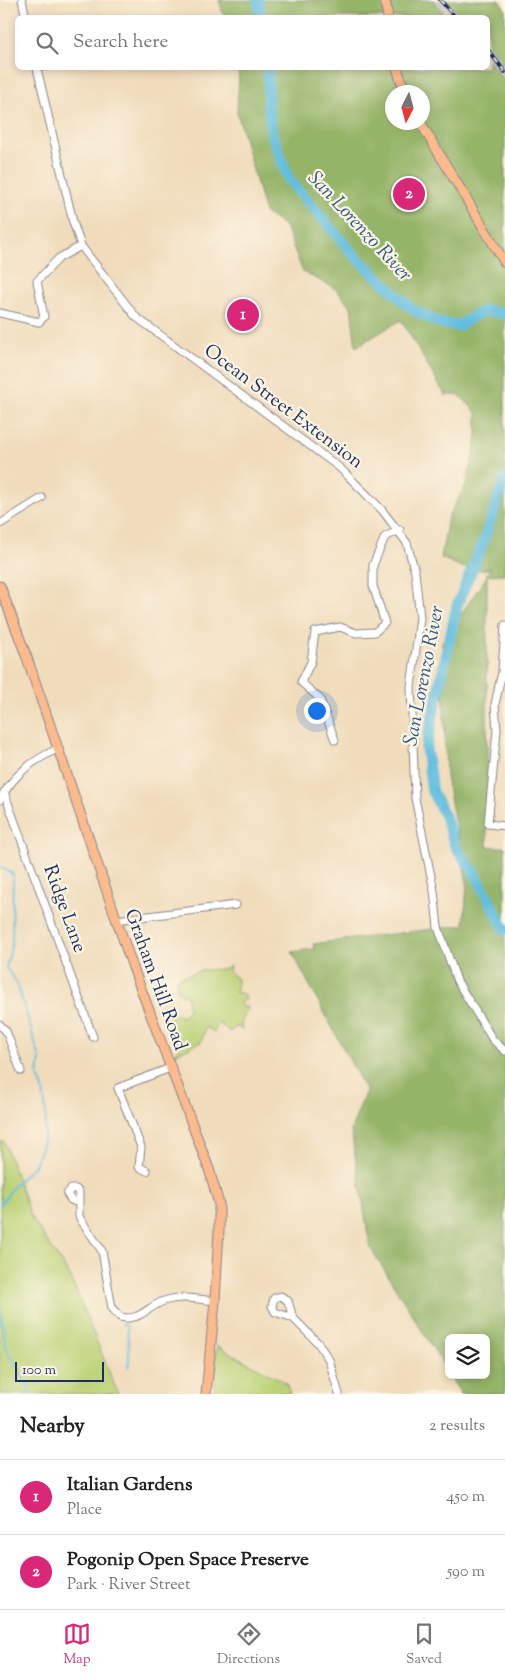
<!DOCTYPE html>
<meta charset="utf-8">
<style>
:root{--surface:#fff;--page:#f2f2f2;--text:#202124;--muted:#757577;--line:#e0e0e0;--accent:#db2777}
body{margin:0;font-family:"Sorts Mill Goudy",serif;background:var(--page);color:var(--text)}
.controls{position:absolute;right:15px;bottom:15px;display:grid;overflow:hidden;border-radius:8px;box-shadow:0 2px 8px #0003}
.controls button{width:45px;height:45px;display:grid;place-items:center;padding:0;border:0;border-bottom:1px solid var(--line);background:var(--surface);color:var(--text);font:25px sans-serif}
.compass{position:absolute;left:385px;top:85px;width:45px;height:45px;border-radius:50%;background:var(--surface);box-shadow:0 2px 8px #0003;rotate:186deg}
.scale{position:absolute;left:15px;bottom:12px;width:89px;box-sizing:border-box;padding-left:5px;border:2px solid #1b2f5e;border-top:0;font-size:14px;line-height:18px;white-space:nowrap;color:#1b2f5e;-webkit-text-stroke:4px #fcf5e5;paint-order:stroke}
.you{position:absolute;left:316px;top:710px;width:18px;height:18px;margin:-12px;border:4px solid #fff;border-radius:50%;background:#1a73e8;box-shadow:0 0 0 8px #1a73e833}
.badge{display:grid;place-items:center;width:32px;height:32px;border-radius:50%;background:var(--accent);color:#fff;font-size:16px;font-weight:700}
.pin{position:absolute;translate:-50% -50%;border:2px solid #fff;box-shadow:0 1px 5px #0006}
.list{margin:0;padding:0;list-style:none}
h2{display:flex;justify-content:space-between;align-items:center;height:65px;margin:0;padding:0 20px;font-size:21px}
h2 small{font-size:16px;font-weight:400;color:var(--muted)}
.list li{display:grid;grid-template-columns:32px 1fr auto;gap:15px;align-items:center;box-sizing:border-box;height:75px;padding:0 20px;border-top:1px solid var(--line)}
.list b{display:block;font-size:19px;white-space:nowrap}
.list p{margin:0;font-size:16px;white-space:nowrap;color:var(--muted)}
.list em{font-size:16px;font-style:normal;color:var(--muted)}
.icon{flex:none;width:28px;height:28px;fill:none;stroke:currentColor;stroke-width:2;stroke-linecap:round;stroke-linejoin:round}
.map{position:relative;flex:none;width:505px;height:1394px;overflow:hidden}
.search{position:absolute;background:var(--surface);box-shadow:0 2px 8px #0003;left:15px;right:15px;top:15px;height:55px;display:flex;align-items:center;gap:12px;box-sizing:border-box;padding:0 18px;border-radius:8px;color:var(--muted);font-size:19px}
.sheet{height:215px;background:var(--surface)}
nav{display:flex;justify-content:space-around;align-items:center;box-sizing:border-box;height:70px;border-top:1px solid var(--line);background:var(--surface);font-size:14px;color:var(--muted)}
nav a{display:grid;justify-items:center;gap:2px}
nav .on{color:var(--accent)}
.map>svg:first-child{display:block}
.industrial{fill:#cbc3b8}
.green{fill:#bbd276;stroke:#6b806a}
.forest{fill:#94b467;stroke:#587262;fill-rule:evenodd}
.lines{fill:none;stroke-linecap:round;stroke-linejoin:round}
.stream{stroke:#61bddf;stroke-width:2}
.river{stroke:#61bddf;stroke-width:11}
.minor-casing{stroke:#86858c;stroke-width:9}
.major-casing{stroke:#86858c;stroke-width:11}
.minor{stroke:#fff;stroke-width:7}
.major{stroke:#fcba8d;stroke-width:9}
.rail-casing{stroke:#1b2f5e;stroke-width:4}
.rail{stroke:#fcf5e5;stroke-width:2;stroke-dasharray:5.5;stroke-linecap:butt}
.labels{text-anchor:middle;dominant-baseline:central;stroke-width:4.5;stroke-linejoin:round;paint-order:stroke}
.street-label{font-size:19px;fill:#1b2f5e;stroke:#fcf5e5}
.water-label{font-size:20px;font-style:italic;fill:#305a85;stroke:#fcf5e5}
</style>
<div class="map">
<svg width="505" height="1394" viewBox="0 0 505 1394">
<rect width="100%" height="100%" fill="#fcf5e5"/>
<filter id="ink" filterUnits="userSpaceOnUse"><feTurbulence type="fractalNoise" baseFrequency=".02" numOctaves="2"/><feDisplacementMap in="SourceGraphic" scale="10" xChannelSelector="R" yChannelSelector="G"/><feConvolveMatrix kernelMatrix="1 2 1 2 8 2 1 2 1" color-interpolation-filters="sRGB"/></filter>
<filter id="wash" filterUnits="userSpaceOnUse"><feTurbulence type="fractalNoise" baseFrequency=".0096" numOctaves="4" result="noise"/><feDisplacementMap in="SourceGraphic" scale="20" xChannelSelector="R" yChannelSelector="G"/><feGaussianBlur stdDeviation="1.12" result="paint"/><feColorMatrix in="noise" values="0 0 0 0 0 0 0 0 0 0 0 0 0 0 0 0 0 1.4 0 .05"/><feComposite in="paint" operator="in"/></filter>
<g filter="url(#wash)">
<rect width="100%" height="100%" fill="#f0dbba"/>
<!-- industrial -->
<g class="industrial">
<path d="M433,0H446L462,17H447Z"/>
<path d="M488,43L505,65V83L488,59Z"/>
</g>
<!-- green -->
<g class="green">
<path d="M230,966L229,972L237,979L236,993H242L246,999L240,1002L242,1008L247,1007L245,1014L241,1019L242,1030L237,1026L230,1032L219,1023L214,1032L206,1027L201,1042L167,1058L178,1050L173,1039L171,1017L175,1013L182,1017L188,1010L187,997L177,991V978L203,970L226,969Z"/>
<path d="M4,1141L31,1217L70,1276L118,1394H0V1142Z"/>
<path d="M217,1346L286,1383L290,1394H214Z"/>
</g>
<!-- forest -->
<g class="forest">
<path d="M219,0H433L447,17H224Z"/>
<path d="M446,0H499L505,9V65L488,43V18L462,17Z"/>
<path d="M488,59L505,83V558L504,574L486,575L490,568C471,574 458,565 441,558L448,517L466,485L477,437V413L459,395H445L401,320L356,347L351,307L336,289L303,272L285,226L265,213L237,112L239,76L237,68H488ZM392,92H422V122H392Z"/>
<path d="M487,576V847H505V1394H461L449,1375H486V1338H449V1374L370,1247L351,1130L366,1091L292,952L314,949L313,944L464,925L467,883L446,777L442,642Z"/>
</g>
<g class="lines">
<!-- stream -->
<g class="stream">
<path d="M0,867L13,874L12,943L6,968L17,983L40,1059L38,1076L43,1089L46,1114L44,1139L35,1165L16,1183L0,1205"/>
<path d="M0,1308L7,1350L29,1387L28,1394"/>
<path d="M122,1324L127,1326C128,1339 131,1353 128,1367"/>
</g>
<!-- river -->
<g class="river">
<path d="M258,0L261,18"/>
<path d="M268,68V104L272,135L289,180L354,255L412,309L437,322L458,326L484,310L505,314"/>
<path d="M505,478L481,548L457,605L426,748L432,792L445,816L455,846L476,875L505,930"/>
</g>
</g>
</g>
<g filter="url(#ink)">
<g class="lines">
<!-- minor casing -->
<g class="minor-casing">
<g id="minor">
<path d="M22,0L26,18"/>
<path d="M37,68L73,222L81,246L136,317L340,468L382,510L407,543L415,572L420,618L411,687L415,798L434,891L438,927L457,981L493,1040L505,1051"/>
<path d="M0,313L39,322L44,317L37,281L59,258L81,246"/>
<path d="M0,524L42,498"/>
<path d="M505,625L502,672L495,704L497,730L488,824L505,826"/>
<path d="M335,740L320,699L301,682L311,662L315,632L340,627L356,633L375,632L385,623L373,586V565L385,537L400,530"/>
<path d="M4,792L93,1037"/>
<path d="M0,800C13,775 32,761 57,749"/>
<path d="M116,920L236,905"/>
<path d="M0,1025L6,1031L21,1071"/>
<path d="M147,1171L139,1167L141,1147L118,1088L170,1068"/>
<path d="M79,1203L71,1200L67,1194L71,1189H76L79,1192V1217L102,1251L112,1308L120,1317C141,1322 148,1305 167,1300C182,1296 200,1299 215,1301"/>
<path d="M293,1318L275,1312L272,1306L274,1298L281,1296L288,1301L293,1318L318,1343L329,1360L339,1394"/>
</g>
</g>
<!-- major casing -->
<g class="major-casing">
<g id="major">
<path d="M385,0L388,18"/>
<path d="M397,68L405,92"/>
<path d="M420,122L505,263"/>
<path d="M0,586L26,655L132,965L209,1169L219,1204V1230L215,1301L206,1394"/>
</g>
</g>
<!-- minor -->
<use href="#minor" class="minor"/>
<!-- major -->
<use href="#major" class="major"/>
<!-- rail casing -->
<g class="rail-casing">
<g id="rail">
<path d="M440,0L456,18"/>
<path d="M488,50L505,72"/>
</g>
</g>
<!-- rail -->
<use href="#rail" class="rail"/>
</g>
</g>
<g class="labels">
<!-- street labels -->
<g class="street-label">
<text transform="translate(283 407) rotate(37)">Ocean Street Extension</text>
<text transform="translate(64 909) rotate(70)">Ridge Lane</text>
<text transform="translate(155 980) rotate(70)">Graham Hill Road</text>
</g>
<!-- water labels -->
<g class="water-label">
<text transform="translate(359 227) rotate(47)">San Lorenzo River</text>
<text transform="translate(425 676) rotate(-79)">San Lorenzo River</text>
</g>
</g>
</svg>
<div class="controls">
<button><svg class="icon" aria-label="layers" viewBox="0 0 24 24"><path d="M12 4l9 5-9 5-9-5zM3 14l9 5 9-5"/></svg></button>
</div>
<svg class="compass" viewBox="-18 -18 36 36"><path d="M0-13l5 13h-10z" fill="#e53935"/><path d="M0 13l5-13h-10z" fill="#757577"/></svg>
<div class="scale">100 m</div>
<div class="you"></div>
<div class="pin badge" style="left:243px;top:315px">1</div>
<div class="pin badge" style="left:409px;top:194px">2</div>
<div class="search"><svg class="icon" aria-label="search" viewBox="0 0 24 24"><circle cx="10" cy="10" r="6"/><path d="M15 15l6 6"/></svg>Search here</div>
</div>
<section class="sheet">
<h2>Nearby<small>2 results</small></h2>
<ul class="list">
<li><span class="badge">1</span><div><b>Italian Gardens</b><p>Place</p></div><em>450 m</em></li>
<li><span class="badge">2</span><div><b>Pogonip Open Space Preserve</b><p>Park · River Street</p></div><em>590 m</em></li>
</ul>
</section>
<nav>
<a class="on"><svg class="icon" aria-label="map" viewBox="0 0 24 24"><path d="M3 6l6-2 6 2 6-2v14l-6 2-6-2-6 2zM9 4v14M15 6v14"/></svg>Map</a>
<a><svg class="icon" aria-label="directions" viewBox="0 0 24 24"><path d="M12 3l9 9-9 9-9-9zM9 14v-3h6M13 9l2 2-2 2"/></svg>Directions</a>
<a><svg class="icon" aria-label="saved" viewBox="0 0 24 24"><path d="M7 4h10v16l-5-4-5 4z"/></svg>Saved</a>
</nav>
